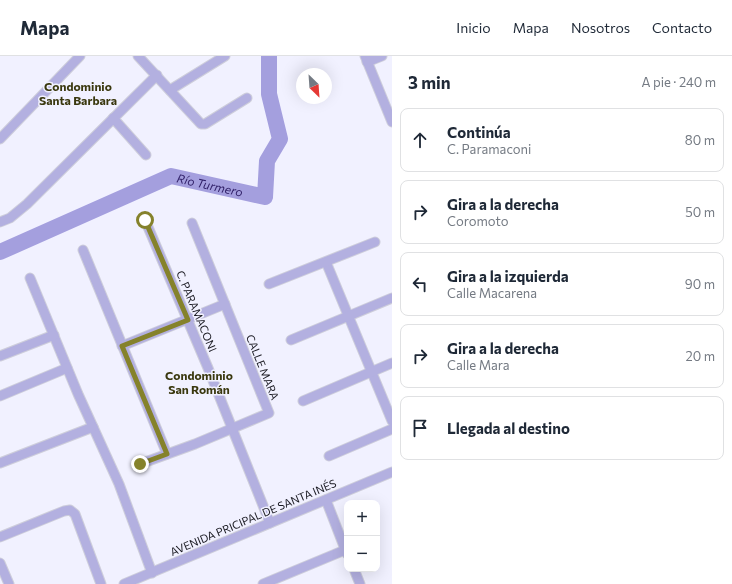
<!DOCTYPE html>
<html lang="es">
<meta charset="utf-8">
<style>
:root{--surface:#fff;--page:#f6f6f7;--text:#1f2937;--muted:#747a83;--line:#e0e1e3}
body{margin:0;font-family:Commissioner,sans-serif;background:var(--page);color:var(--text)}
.controls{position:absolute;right:12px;bottom:12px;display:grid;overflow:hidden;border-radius:8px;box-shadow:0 4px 16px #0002}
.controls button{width:36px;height:36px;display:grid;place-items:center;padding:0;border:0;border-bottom:1px solid var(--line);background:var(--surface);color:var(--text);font:20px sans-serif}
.compass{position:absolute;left:296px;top:12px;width:36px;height:36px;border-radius:50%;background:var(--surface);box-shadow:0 4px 16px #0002;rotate:155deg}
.stop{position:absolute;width:12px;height:12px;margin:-9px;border:3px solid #85822b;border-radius:50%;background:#fff}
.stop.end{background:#85822b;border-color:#fff;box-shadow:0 1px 4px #0008}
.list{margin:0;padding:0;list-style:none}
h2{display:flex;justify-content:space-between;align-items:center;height:52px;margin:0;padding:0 16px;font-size:17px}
h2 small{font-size:13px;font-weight:400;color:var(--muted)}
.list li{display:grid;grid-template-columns:26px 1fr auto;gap:12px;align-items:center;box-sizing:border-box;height:64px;margin:0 8px 8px;padding:0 8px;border:1px solid var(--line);border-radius:8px}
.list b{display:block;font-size:15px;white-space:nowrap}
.list p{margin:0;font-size:13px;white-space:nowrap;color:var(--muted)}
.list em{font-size:13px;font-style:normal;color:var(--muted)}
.icon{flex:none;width:22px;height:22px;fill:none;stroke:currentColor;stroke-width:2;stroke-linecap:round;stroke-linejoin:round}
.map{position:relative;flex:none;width:392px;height:528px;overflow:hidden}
header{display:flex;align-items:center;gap:24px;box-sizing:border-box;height:56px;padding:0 20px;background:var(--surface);border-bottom:1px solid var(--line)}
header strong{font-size:19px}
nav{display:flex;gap:22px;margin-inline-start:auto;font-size:14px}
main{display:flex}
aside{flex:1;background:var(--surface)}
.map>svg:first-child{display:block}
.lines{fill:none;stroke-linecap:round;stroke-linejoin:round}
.river{stroke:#a49fde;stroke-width:16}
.street-casing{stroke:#cecedb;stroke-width:11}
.street{stroke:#b3b0e0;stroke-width:9}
.route{stroke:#85822b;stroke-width:5}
.labels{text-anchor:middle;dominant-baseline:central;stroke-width:3;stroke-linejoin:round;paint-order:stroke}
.street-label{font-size:11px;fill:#191921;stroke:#f1f1ff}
.neighbourhood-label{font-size:12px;font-weight:bold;fill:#3a380f;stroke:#f1f1ff}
.water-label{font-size:12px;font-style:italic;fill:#312169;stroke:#f1f1ff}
</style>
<header>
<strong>Mapa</strong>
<nav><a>Inicio</a><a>Mapa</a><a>Nosotros</a><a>Contacto</a></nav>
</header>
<main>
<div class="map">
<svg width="392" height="528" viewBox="0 0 392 528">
<rect width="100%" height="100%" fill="#f1f1ff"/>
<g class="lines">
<!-- river -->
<path class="river" id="s1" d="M0,196L171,120L265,141L267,105L280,83L269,38V0"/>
<!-- street casing -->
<g class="street-casing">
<g id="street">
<path d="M138,0L201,68H205L247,42"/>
<path d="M365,0L392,66"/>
<path d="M367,6L382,0"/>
<path d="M170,34L225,0"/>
<path d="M113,62L146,99"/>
<path d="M0,83L80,0"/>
<path d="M145,164L208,312L270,467"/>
<path d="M0,166L10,162L27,148L157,19"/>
<path d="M83,194L167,398"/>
<path d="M326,206L392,365"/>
<path d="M30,222L78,338L119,428L152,517"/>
<path d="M269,228L375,186"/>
<path d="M291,284L392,242"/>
<path d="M122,290L225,248"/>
<path d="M0,300L54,279"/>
<path d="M0,340L67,312"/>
<path d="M303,345L392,307"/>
<path d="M329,400L392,373"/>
<path d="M0,407L93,371"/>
<path d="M140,408L195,388L269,357L192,167"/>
<path d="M326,444L347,498"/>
<path d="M0,481L64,455L70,454L75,458L101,528"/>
<path d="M0,507L9,528"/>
<path d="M354,513L360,528"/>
<path d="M124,528L392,416"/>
<path d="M263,528L345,494"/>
</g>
</g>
<!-- street -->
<use href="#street" class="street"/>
</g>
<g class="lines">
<!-- route -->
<path class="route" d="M140,408L167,398L122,290L188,264L145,164"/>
</g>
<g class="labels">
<!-- street labels -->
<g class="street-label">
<text transform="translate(197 255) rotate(67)">C. PARAMACONI</text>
<text transform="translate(263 311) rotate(68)">CALLE MARA</text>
<text transform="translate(253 461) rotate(-23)">AVENIDA PRICIPAL DE SANTA INÉS</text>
</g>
<!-- neighbourhood labels -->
<g class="neighbourhood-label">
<text x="78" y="30">Condominio<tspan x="78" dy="14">Santa Barbara</tspan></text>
<text x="199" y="319">Condominio<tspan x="199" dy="14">San Román</tspan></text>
</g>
<!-- water labels -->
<g class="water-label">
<text stroke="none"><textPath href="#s1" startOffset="227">Río Turmero</textPath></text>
</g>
</g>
</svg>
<div class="controls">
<button>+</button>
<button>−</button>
</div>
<svg class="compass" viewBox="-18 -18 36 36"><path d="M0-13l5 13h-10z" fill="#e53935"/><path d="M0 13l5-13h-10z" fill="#747a83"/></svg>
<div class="stop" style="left:145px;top:164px"></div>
<div class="stop end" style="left:140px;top:408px"></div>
</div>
<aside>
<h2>3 min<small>A pie · 240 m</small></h2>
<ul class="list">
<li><svg class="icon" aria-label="ahead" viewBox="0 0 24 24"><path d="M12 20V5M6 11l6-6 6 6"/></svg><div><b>Continúa</b><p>C. Paramaconi</p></div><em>80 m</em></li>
<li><svg class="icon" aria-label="right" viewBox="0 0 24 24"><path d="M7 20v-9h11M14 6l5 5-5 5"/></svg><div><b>Gira a la derecha</b><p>Coromoto</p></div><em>50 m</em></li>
<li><svg class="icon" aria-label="left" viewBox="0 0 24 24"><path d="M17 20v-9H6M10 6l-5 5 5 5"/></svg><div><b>Gira a la izquierda</b><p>Calle Macarena</p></div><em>90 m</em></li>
<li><svg class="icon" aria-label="right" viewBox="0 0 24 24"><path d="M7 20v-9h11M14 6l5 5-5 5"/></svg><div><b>Gira a la derecha</b><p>Calle Mara</p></div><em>20 m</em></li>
<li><svg class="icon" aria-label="arrive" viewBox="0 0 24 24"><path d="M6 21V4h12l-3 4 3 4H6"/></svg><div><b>Llegada al destino</b></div></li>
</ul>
</aside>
</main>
